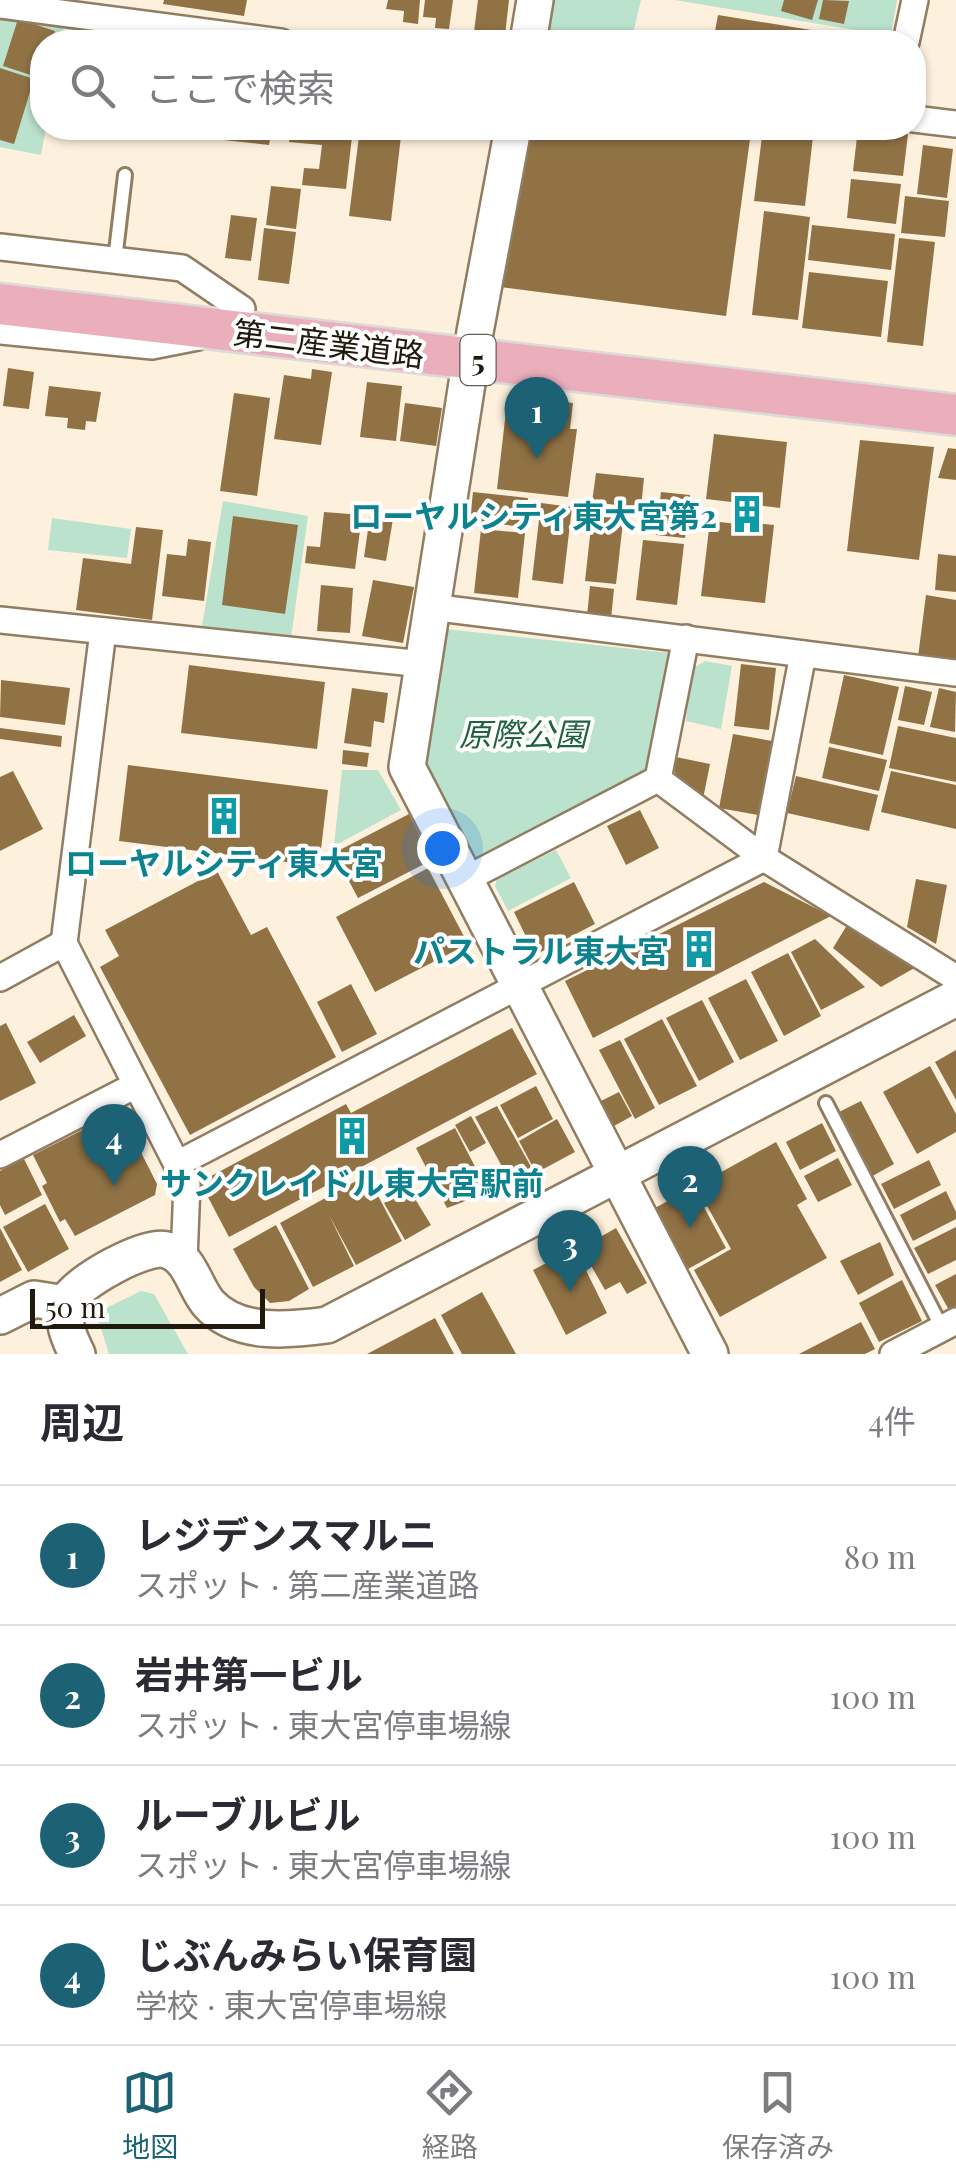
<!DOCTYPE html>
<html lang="ja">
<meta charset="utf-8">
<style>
:root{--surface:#fff;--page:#f7f7f7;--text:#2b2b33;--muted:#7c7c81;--line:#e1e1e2;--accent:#1d6274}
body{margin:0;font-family:"Playfair Display","Noto Sans JP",serif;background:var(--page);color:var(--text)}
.scale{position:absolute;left:30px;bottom:25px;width:235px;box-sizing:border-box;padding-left:10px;border:5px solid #20190d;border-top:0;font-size:28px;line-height:35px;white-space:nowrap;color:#20190d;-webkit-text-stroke:8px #fff;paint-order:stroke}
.you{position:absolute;left:442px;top:848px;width:35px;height:35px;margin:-25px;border:8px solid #fff;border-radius:50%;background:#1a73e8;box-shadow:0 0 0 15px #1a73e833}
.badge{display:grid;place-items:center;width:65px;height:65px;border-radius:50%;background:var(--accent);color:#fff;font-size:32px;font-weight:700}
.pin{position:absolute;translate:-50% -82px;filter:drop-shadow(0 2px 5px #0008)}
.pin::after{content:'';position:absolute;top:52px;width:35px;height:30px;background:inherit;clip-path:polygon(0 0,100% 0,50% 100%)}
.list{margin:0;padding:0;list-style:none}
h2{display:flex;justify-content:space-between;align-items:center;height:130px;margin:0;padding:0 40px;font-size:42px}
h2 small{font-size:32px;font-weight:400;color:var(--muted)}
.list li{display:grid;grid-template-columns:65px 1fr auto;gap:30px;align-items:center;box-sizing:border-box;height:140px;padding:0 40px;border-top:2px solid var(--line)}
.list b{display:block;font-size:38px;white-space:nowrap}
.list p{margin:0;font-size:32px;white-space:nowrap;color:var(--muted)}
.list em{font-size:32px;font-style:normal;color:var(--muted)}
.icon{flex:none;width:55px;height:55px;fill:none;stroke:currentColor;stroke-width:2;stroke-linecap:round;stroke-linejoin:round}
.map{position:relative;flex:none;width:956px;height:1354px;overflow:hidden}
.search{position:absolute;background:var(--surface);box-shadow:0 2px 8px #0004;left:30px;right:30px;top:30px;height:110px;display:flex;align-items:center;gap:25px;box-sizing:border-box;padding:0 35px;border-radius:40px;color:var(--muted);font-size:38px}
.sheet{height:690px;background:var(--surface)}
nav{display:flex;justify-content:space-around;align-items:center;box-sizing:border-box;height:140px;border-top:2px solid var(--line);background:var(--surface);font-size:28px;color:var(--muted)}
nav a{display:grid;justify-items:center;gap:5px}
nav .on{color:var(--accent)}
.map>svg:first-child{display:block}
.green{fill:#bae2cc}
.building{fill:#907245}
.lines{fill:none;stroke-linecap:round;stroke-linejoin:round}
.lane-casing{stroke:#917d61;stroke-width:18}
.street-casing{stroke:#917d61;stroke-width:30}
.secondary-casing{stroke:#917d61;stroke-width:40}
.primary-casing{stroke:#dbdad8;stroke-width:45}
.lane{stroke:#fff;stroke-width:12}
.street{stroke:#fff;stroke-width:25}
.secondary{stroke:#fff;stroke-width:35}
.primary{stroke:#ebafbc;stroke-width:40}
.labels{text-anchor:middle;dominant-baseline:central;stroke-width:8;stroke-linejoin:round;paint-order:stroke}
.shield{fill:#fff;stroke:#635e56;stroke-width:2.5}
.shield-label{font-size:30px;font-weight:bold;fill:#20190d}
.street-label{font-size:32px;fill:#20190d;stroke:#fff}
.culture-label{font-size:32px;font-weight:bold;fill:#0d838f;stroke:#fff;text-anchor:end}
.park-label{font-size:32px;font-style:italic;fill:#216245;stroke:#fff}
</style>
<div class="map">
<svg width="956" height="1354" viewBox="0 0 956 1354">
<rect width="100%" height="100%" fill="#fdf0dd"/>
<!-- green -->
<g class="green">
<path d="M554,0H641L631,42H548Z"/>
<path d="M675,0H897L891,36Z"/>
<path d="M0,17L64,26L61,42H42V128H46L41,155L0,147Z"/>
<path d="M223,501L308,516L291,638L202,626Z"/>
<path d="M52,518L131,529L127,558L48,550Z"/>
<path d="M444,629L670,653L653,770L475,860L425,761Z"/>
<path d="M705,661L732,666L721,729L686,721L692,669Z"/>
<path d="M342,770H378L401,810L334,846Z"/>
<path d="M556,850L571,878L508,911L495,886L497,879Z"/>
<path d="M141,1291L154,1294L188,1354H109L99,1322L104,1309Z"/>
</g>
<!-- building -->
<g class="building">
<path d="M164,0H247L244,16L163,4Z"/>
<path d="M388,0H420L418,24L403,22L404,11L386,9Z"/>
<path d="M425,0H453L449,29L435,28L436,18L423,17Z"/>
<path d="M478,0H509L505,35L474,32Z"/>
<path d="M784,0H818L812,20L781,11Z"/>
<path d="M823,0L849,1L844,24L819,19Z"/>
<path d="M718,15L873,40V42H713Z"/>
<path d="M18,19L55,31L52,42H42L40,78L3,66Z"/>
<path d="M0,68L34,79L14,144L0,140Z"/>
<path d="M180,128H218L217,138L179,134Z"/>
<path d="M224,128H272L269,145L223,140Z"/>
<path d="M291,128H353L346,189L302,185L304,168L319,169L322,145L289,142Z"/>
<path d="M360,128H402L391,221L349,216Z"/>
<path d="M521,128H659L750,139L726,316L500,287Z"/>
<path d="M763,128H814L805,206L754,201Z"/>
<path d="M858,129L908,134L903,176L853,171Z"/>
<path d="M923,145L953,149L947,198L917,194Z"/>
<path d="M851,179L901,184L896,224L847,218Z"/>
<path d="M271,186L301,189L296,229L266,225Z"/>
<path d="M905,196L949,201L945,237L901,233Z"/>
<path d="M764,211L810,217L798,320L752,315Z"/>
<path d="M231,215L257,218L251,261L225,258Z"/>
<path d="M812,225L895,234L891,270L808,260Z"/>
<path d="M264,228L296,232L289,284L258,280Z"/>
<path d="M899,238L935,242L923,346L887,342Z"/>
<path d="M809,272L888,281L881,337L802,328Z"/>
<path d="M8,368L34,372L29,409L3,406Z"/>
<path d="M312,369L332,372L321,445L274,439L284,375L311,379Z"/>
<path d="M367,382L402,386L396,441L360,437Z"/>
<path d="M49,386L101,392L96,422L86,421L85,430L67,428L68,418L45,416Z"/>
<path d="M234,393L270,398L257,496L220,491Z"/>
<path d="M518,396L573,403L570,429H577L568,497L497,489L506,411L516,412Z"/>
<path d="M405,403L442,408L436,446L400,441Z"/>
<path d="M714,434L787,442L780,508L756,505L754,523L774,525L765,603L701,596L710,521L738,524L740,503L706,499Z"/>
<path d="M860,440L934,447L919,560L847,551Z"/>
<path d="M948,448L956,449V480L938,478Z"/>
<path d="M596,473L644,478L641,508L592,502Z"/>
<path d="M473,492L528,498L525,527L470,521Z"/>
<path d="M661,492L690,495L685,538L656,535Z"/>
<path d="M541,503L572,507L563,584L532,580Z"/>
<path d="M593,509L624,513L616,584L585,581Z"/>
<path d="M324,512L362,515L355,569L305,563L307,546L320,547Z"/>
<path d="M233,516L298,525L285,614L222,605Z"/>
<path d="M370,516L393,519L386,561L364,557Z"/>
<path d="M136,527L163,530L152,620L76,610L83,558L131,564Z"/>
<path d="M481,529L525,533L518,598L474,593Z"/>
<path d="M188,539L211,542L204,601L162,596L167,554L186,556Z"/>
<path d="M643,540L684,544L677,605L636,600Z"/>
<path d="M938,554L956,556V592L935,590Z"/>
<path d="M373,580L414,587L403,643L362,636Z"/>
<path d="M321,585L353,588L350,633L317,631Z"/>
<path d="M590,586L614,589L611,619L587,616Z"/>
<path d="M926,595L956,600V660L918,657Z"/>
<path d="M741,664L776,668L769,730L734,726Z"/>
<path d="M189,665L325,682L317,749L181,733Z"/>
<path d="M844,675L899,687L883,755L829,743Z"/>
<path d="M1,680L70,688L65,725L0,717Z"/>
<path d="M905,686L932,692L924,725L898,720Z"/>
<path d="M352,688L388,693L384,723L374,721L371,747L344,743Z"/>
<path d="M939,688L956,692L955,732L930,727Z"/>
<path d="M898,726L956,738V782L889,768Z"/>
<path d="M0,728L62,736L61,747L0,739Z"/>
<path d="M733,734L772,741L758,815L719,808Z"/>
<path d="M829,747L887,760L879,791L822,778Z"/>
<path d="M343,750L369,753L367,767L342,764Z"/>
<path d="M676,757L710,764L703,799L678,779L674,770Z"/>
<path d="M128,765L328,790L319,866L119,841Z"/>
<path d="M13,771L43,829L0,851V777Z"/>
<path d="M891,771L956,785V829L881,812Z"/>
<path d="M796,776L878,795L869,831L787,813Z"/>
<path d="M640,810L659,848L626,865L607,826Z"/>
<path d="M409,814L432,860L358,898L334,853Z"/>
<path d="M428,868L468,944L375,992L336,917Z"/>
<path d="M217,871L251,935L267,927L336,1057L190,1135L100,967L119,956L105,930Z"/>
<path d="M916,879L947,885L936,944L907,927Z"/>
<path d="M574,882L595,924L535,955L514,912Z"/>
<path d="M764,882L831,916L593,1038L565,981Z"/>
<path d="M849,922L918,966L881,987L833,948Z"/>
<path d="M815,939L865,987L821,1010L791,952Z"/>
<path d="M788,953L821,1016L784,1036L751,972Z"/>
<path d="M746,979L778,1041L740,1060L708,998Z"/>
<path d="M351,984L377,1034L342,1052L317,1002Z"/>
<path d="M702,1000L734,1062L699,1081L666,1018Z"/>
<path d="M74,1015L86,1036L40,1063L27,1042Z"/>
<path d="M662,1019L697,1086L659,1105L624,1039Z"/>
<path d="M6,1023L36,1083L0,1101V1026Z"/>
<path d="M512,1028L537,1074L229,1237L200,1182L346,1104L351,1113Z"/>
<path d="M620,1040L655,1108L635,1119L599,1050Z"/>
<path d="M956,1050V1100L935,1062Z"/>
<path d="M930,1066L956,1114V1132L917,1154L883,1092Z"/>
<path d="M536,1086L553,1119L518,1138L500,1105Z"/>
<path d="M619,1092L632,1116L614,1126L601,1101Z"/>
<path d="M861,1101L894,1164L869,1178L835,1114Z"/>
<path d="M497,1106L534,1172L512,1185L475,1117Z"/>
<path d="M120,1111L157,1184L155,1195L75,1236L65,1219L60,1222L42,1186L47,1183L33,1155Z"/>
<path d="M471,1116L486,1143L470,1152L455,1125Z"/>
<path d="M557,1119L575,1152L536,1173L519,1141Z"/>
<path d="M822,1123L836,1151L800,1170L786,1142Z"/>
<path d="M455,1128L482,1180L472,1186L476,1193L463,1202L447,1208L416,1148Z"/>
<path d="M776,1142L807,1199L797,1205L827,1258L720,1317L694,1270L731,1249L696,1186Z"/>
<path d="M838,1158L852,1185L818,1202L804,1176Z"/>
<path d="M24,1159L42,1195L5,1215L0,1205V1171Z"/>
<path d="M929,1160L941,1185L894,1209L881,1184Z"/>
<path d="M367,1175L402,1241L356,1265L329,1215L354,1266L313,1287L280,1223Z"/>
<path d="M693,1187L726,1248L688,1269L655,1208Z"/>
<path d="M409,1189L431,1225L405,1240L384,1203Z"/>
<path d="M946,1191L956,1212V1219L913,1241L900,1215Z"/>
<path d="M45,1204L69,1249L28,1272L3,1227Z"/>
<path d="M276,1225L309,1289L289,1301L270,1303L254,1287L233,1249Z"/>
<path d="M956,1227V1260L928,1274L914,1248Z"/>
<path d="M0,1228L22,1270L0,1282Z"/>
<path d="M616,1228L647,1283L627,1294L620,1282L605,1290L581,1248Z"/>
<path d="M880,1242L894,1275L858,1295L840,1261Z"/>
<path d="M575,1248L607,1313L566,1335L533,1270Z"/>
<path d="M956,1274V1307L949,1310L935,1285Z"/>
<path d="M902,1280L922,1321L879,1342L859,1303Z"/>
<path d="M482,1292L516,1354H462L441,1315Z"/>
<path d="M435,1318L454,1354H367Z"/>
<path d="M861,1322L875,1349L865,1354H799Z"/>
</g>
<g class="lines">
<!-- lane casing -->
<g class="lane-casing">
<g id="lane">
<path d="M115,260L125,175"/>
<path d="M826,1103L942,1328"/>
</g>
</g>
<!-- street casing -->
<g class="street-casing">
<g id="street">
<path d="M0,5L281,42"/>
<path d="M906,42L915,0"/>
<path d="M914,119L956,124"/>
<path d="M0,247L182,268L242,309"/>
<path d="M0,331L152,346L198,337"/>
<path d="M431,607L956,673"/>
<path d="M0,620L423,664"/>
<path d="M103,631L64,943L187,1184L184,1260"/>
<path d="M658,779L764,858L956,978"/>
<path d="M466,879L658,779L686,638"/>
<path d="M0,978L64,943"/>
<path d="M0,1155L136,1085"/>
<path d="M177,1164L764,858L803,654"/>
<path d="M893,1354L956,1321"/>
</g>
</g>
<!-- secondary casing -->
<g class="secondary-casing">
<g id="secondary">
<path d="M528,42L535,0"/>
<path d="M513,128L475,332L407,767L710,1354"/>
<path d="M0,1316L34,1299L66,1304"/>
<path d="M77,1354C70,1340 60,1318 67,1302C75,1283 147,1243 167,1250C191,1258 194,1287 209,1304C238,1336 290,1330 327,1325L956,998"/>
</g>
</g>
<!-- primary casing -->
<g class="primary-casing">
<path id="primary" d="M0,304L956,415"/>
</g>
<!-- lane -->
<use href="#lane" class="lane"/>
<!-- street -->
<use href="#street" class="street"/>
<!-- secondary -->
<use href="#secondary" class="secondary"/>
<!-- primary -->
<use href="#primary" class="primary"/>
</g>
<!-- icons -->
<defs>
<g id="building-bare" transform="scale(3)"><path d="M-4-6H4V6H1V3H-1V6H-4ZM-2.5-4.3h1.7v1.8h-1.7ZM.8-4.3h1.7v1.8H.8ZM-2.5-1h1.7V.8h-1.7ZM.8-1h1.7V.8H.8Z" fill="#0f9aa8" stroke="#fff" stroke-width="2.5" paint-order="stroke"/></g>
</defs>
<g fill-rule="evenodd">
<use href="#building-bare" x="747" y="514"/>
<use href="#building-bare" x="224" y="816"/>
<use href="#building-bare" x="699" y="949"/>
<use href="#building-bare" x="352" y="1136"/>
</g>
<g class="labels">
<!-- shield labels -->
<rect class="shield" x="460.5" y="335" width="35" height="50" rx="8"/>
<g class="shield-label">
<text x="478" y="360">5</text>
</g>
<!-- street labels -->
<g class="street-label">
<text transform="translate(329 342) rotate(7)">第二産業道路</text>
</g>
<!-- culture labels -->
<g class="culture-label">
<text x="717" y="514">ローヤルシティ東大宮第2</text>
<text x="224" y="861" text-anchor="middle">ローヤルシティ東大宮</text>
<text x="669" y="949">パストラル東大宮</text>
<text x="352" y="1181" text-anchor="middle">サンクレイドル東大宮駅前</text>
</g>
<!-- park labels -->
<g class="park-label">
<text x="523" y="732">原際公園</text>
</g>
</g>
</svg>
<div class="scale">50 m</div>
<div class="you"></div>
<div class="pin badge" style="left:537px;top:459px">1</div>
<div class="pin badge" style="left:690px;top:1228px">2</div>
<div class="pin badge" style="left:570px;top:1292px">3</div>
<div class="pin badge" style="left:114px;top:1186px">4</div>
<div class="search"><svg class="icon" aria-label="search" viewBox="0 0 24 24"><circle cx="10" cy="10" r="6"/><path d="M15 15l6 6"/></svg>ここで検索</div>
</div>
<section class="sheet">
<h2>周辺<small>4件</small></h2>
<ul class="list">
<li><span class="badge">1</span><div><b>レジデンスマルニ</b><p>スポット · 第二産業道路</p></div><em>80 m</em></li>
<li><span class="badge">2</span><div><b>岩井第一ビル</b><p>スポット · 東大宮停車場線</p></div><em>100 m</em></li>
<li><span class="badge">3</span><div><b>ルーブルビル</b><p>スポット · 東大宮停車場線</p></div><em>100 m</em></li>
<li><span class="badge">4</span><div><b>じぶんみらい保育園</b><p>学校 · 東大宮停車場線</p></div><em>100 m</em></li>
</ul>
</section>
<nav>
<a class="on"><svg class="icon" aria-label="map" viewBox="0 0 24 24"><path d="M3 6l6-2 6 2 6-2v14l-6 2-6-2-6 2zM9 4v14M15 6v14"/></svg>地図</a>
<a><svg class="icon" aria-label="directions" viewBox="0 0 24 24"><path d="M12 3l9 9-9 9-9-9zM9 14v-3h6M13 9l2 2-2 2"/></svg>経路</a>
<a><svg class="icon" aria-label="saved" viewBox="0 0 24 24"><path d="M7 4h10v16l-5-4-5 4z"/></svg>保存済み</a>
</nav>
